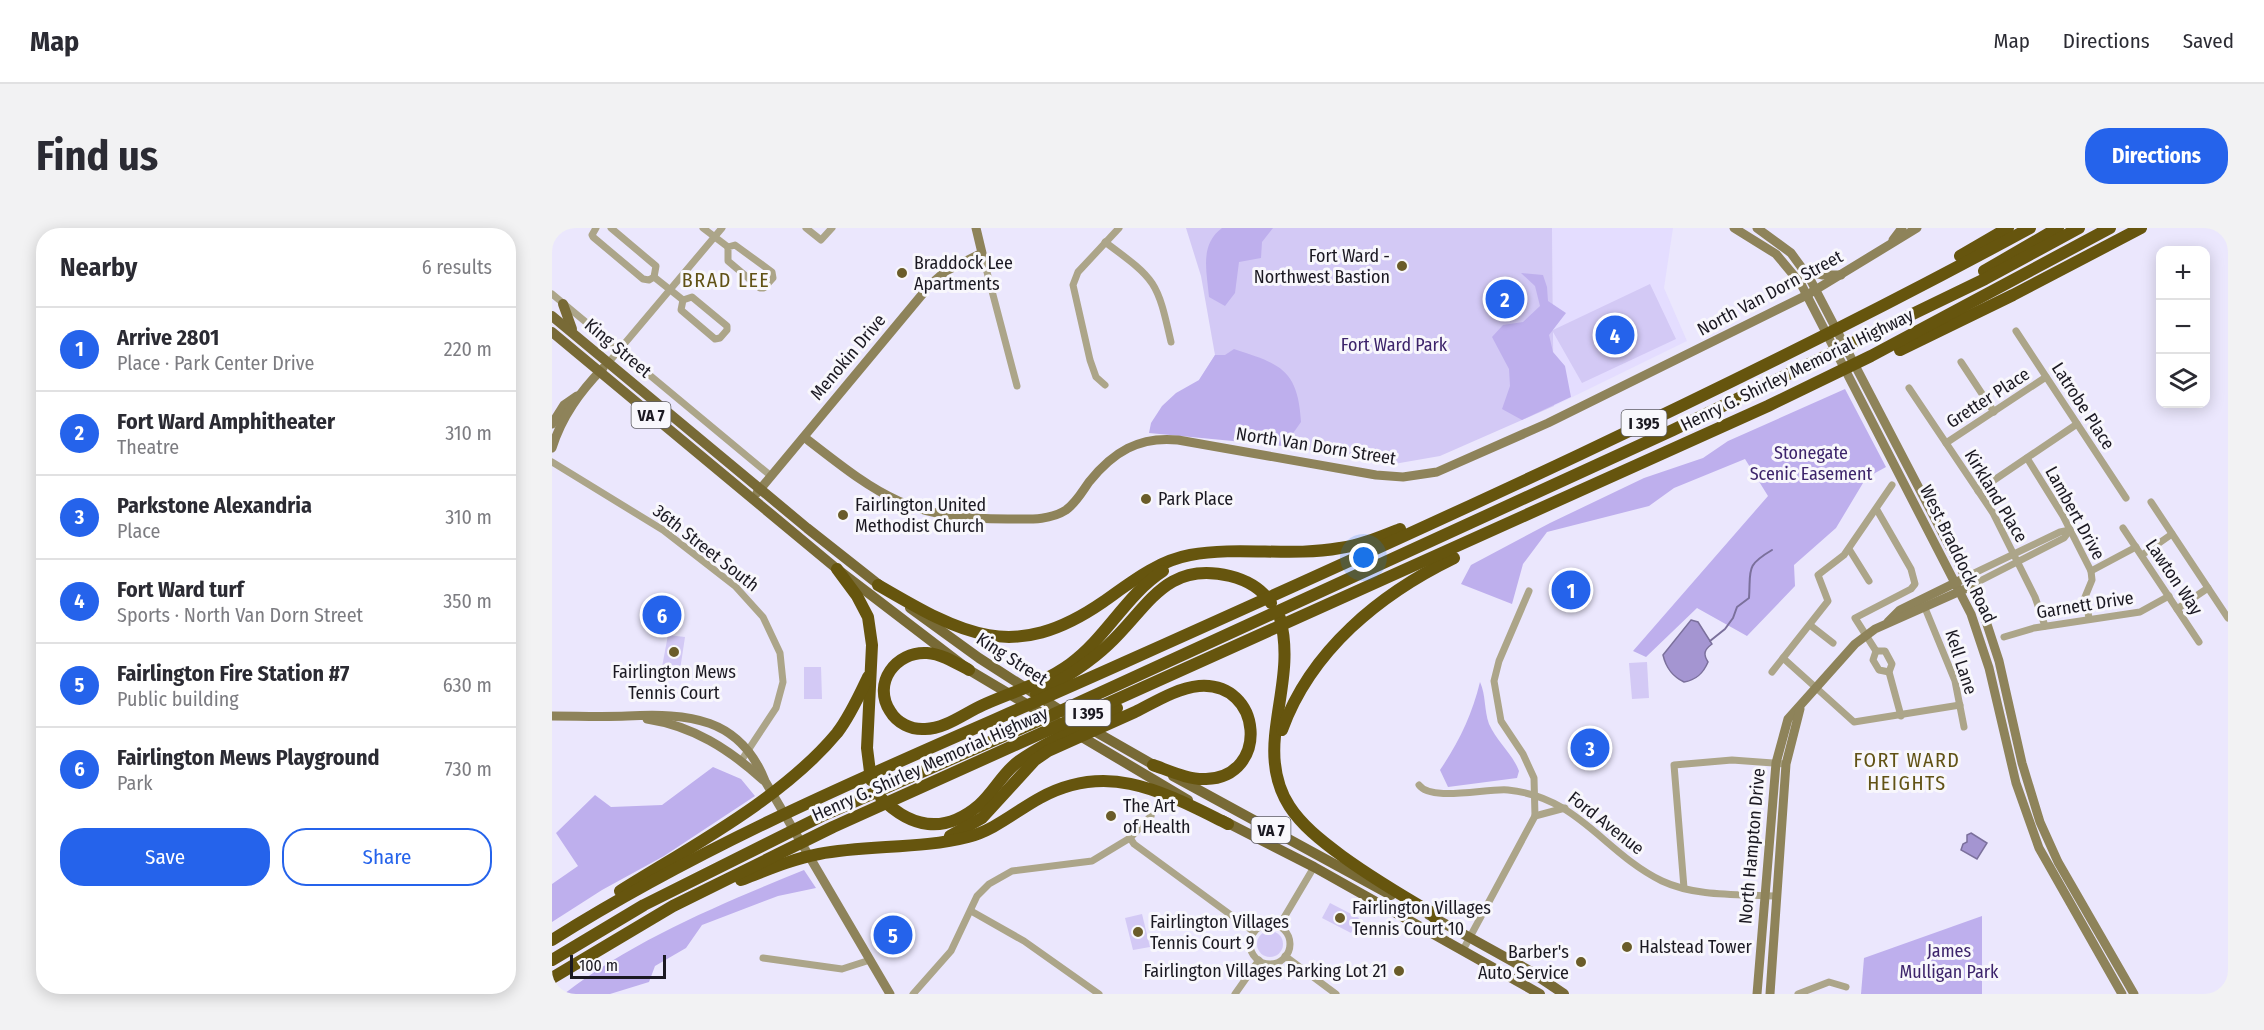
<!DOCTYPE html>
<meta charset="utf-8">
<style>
:root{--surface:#fff;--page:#f2f2f3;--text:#2b2b33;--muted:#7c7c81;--line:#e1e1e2;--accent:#2563eb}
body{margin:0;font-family:"Fira Sans Condensed",sans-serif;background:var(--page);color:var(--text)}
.controls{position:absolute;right:18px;top:18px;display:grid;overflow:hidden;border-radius:12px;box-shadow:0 3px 15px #0003}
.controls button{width:54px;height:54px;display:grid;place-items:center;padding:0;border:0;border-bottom:2px solid var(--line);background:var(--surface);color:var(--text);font:30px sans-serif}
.scale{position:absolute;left:18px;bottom:15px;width:96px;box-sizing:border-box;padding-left:6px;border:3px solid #1b1922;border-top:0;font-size:16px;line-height:21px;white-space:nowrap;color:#1b1922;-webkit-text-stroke:4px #f8f7fc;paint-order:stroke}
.you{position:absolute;left:812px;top:330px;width:21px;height:21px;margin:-15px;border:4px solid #fff;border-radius:50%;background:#1a73e8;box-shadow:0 0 0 9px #1a73e833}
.badge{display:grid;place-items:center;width:39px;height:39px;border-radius:50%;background:var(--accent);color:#fff;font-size:20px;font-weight:700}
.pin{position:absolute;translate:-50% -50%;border:3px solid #fff;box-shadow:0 2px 6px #0006}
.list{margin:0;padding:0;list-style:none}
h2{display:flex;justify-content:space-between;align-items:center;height:78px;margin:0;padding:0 24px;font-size:26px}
h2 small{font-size:20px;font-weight:400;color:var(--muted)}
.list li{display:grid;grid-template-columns:39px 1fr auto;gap:18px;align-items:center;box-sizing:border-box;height:84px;padding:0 24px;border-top:2px solid var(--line)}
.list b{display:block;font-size:22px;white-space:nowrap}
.list p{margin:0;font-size:20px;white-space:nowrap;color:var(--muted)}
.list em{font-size:20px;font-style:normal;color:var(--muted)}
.actions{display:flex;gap:12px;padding:18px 24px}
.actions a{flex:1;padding:14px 0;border:2px solid var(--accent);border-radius:24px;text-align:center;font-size:21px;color:var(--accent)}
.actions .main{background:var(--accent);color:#fff}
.icon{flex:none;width:33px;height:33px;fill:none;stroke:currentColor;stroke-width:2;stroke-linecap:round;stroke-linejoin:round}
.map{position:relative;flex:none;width:1676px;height:766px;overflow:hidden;border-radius:24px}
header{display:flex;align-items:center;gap:36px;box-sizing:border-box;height:84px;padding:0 30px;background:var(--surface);border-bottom:2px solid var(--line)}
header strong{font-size:28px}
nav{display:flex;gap:33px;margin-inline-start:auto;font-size:21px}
.intro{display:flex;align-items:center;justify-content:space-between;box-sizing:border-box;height:144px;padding:0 36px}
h1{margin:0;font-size:42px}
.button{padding:15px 27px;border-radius:24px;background:var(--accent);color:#fff;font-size:21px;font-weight:700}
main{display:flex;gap:36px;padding:0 36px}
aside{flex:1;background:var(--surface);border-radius:24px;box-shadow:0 3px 15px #0003}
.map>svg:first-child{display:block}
.built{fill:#e4ddff}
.green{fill:#d3c9f5}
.forest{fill:#beafed}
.water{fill:#a495d1;stroke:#7b709c;stroke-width:1.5}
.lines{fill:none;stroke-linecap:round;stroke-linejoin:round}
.stream{stroke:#7b709c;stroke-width:2}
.street{stroke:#aca589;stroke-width:7}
.secondary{stroke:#8e835a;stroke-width:9}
.primary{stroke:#786a36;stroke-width:10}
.highway{stroke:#66550e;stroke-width:12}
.poi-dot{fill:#6a5c29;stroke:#f8f7fc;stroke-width:2}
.labels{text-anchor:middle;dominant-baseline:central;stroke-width:6;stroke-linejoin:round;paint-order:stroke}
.shield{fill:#f8f7fc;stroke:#5d5c63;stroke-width:1.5}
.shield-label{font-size:16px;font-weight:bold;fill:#1b1922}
.poi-label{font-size:18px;fill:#1b1922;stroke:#f8f7fc;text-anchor:start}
.street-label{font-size:18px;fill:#1b1922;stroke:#f8f7fc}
.park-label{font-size:18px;fill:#3d246b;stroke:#f8f7fc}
.neighbourhood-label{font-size:20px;letter-spacing:1.5px;fill:#615215;stroke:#f8f7fc}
</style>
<header>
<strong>Map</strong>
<nav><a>Map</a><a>Directions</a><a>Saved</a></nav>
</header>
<div class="intro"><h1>Find us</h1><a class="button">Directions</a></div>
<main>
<aside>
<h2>Nearby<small>6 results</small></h2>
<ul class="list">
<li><span class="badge">1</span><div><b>Arrive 2801</b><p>Place · Park Center Drive</p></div><em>220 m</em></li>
<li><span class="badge">2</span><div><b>Fort Ward Amphitheater</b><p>Theatre</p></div><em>310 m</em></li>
<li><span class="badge">3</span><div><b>Parkstone Alexandria</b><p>Place</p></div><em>310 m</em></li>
<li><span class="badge">4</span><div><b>Fort Ward turf</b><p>Sports · North Van Dorn Street</p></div><em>350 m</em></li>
<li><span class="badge">5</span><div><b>Fairlington Fire Station #7</b><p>Public building</p></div><em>630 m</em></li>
<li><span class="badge">6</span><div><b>Fairlington Mews Playground</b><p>Park</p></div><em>730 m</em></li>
</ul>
<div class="actions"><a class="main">Save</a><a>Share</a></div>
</aside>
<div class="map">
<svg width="1676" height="766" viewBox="0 0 1676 766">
<rect width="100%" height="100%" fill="#ebe7fd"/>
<!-- built -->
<path class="built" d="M1000,0H1121L1112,60L1135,113L1002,178Z"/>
<!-- green -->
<g class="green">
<path d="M634,0H1000L1001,102L1098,56L1124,111L1030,155L1001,104L1002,178L888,228L842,236L644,204L647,152L663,127L649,48Z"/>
<path d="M116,407L133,409L128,442L110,439Z"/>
<path d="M1095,434L1097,470L1080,471L1077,435Z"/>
<path d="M252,439H269L270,471H252Z"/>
<path d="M778,675L807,690L799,705L770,690Z"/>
<path d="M590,686L598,719L581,722L573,690Z"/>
<circle cx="718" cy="716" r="13"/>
</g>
<!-- forest -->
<g class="forest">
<path d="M670,0H721L710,14L709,30L687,34L683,65L673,78L657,69C655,44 647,17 670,0Z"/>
<path d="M969,45L991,47L995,59L996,73L1014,85L997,107L1001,124L1013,138L1019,169L970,192L950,181L958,158L957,141L940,109L951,97L971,94L988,78L983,58Z"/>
<path d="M682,121C728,136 746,141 749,194L732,218L597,205L599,195L610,178L624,165L647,152L663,127H673Z"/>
<path d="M1293,161L1334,239L1314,250L1284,300L1242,337L1243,358L1195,408L1145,380L1094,429L1081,423L1216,268L1193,231L1122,260L1097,278L995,304L971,336L960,376L909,356L919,337L998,295L1092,250L1151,230L1176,213Z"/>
<path d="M928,454C934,467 932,482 937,496C945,514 960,525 967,543L965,550L896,559L888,542C907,514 920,487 928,454Z"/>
<path d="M161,539L189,551L203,568L112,628L50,662L0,694V656L26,638L4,605L43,567L59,579L110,577Z"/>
<path d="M252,642L264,660L226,668L150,697L134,720L103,738L97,754L58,766H12C83,711 169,676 252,642Z"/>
<path d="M1430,688V766H1309L1312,730Z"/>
</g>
<!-- water -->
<g class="water">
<path d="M1139,392L1146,394L1160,416C1152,422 1151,426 1156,434C1151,446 1144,452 1132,454C1120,448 1114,440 1111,427Z"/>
<path d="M1419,605L1435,615L1425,631L1409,622L1411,616L1415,614V607Z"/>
</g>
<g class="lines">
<!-- stream -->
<path class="stream" d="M1158,413L1173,401L1181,390L1185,379L1197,370C1199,341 1193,338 1220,322"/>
<!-- street -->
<g class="street">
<path d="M44,0L40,7L41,9L91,51L97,52L102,49L104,38L59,0"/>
<path d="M151,0L176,19"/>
<path d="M254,0L269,12L280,0"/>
<path d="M553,14C604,52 605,52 619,114"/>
<path d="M183,17L220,44L221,50L212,60H208L176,33V19Z"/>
<path d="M430,25L465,158"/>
<path d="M102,49L131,72"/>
<path d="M0,66L219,248"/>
<path d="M140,69L175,98V102L168,110L163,111L129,82L131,72Z"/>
<path d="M1464,103L1574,270"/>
<path d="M57,134L170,0"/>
<path d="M1409,134L1442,184"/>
<path d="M553,157L544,149L538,132L521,57L526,44L567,0"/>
<path d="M1357,160L1441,285L1483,369L1493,398"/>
<path d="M1394,215L1494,149"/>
<path d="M1475,230L1511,288L1539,343L1540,352L1533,369L1537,390"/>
<path d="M0,234L111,302L183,358L211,389L228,425L231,454L224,480L189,533"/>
<path d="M1426,263L1525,196"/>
<path d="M1599,274L1676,390"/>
<path d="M1571,300L1647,414"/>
<path d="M1297,321L1317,353"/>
<path d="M1590,327L1620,306"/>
<path d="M1539,343L1584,319"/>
<path d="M1414,349L1508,304L1518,302"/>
<path d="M1418,358L1512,310L1518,302"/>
<path d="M1373,380L1403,453L1412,499"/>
<path d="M1625,381L1656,360"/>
<path d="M1258,397L1281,415"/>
<path d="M1452,409L1482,400L1588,384L1617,368"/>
<path d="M1324,423L1303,390L1359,361L1363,356L1359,341L1325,282"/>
<path d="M1324,423H1333L1340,436L1337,444L1349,488"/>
<path d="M1324,423L1321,432L1327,442L1337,444"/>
<path d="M1231,430L1302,494L1408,477"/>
<path d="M1220,444L1276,373L1266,347L1292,327L1340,257"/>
<path d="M867,557C879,574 935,560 956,562C1027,569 1051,624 1110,653C1144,669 1187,666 1223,668"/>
<path d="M983,588L1013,580"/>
<path d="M578,610L582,616L702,704"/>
<path d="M1132,660L1122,537L1180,532L1234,536"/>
<path d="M419,683L472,713L547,766"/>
<circle cx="718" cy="716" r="20"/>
<path d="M727,698L762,639"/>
<path d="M911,722L983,588L982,550L971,526L949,493L942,453L947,433L977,363"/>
<path d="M733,728L784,766"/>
<path d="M211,730L290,741L318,732"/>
<path d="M361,766L399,723L425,668L437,656L460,643L540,633L578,610L599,588"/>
<path d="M683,766L707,732"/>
<path d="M1246,766L1277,754L1294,759"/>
</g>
<!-- secondary -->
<g class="secondary">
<path d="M1182,0L1224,26L1249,56L1419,386L1437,440L1464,555L1487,620L1570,766"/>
<path d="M1205,0L1239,25L1258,51L1430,381L1447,433L1470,535L1488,594L1506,634L1582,766"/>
<path d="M1341,12L1350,0"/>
<path d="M1253,43L1271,47H1289"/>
<path d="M0,196L12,177L25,168"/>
<path d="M252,209C328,268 355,291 456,291C475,291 497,293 514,282C524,275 530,264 537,254C561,224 587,208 626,212L824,247L851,249L885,244L996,195L1255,67L1365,0"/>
<path d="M0,220C10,188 28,164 51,140"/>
<path d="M205,265L378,57L394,43L430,25L424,0"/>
<path d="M1336,394L1348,382L1409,352"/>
<path d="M0,488C25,488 50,489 75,488C136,485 188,489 213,553L338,766"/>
<path d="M95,491C141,498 177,521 211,552"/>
<path d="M1205,766L1224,535L1236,491L1303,416L1323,401L1413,361"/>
<path d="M1218,766L1234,536L1248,481"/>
</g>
<!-- primary -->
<g class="primary">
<path d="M11,76L20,101"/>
<path d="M0,88L255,300L331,360"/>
<path d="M0,104L285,341L417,442L636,572"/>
<path d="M358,380L427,430L514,486"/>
<path d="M537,500L607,540"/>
<path d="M621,548L839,667"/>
<path d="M670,592L762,639L988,766"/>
<path d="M877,687L978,743L1012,766"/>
</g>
<!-- highway -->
<g class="highway">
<path d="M1408,28L1456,0"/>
<path d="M1432,43L1506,0"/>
<path d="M1348,122L1461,67L1589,0"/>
<path d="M285,341L305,368L316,389L320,417L315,520L319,552"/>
<path d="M326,357C410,406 461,436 551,374C578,355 605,333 638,327C687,318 739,329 788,320C809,317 828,309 848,301"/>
<path d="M728,390C739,431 727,467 723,508C717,568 745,595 790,628C819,649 849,667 880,685L882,689"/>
<path d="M417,442C404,435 390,426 375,425C344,423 320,455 338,483C345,495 359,502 373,501C393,501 413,485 431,477C460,464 492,455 518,436C554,410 574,367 611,343"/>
<path d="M484,466C510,452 535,437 556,417C596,380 613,332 678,348C694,352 710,361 719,375"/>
<path d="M730,502C759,422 828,366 902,330"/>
<path d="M329,570C359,600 392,607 427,577C442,564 451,544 467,533C498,511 532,498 565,480"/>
<path d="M398,608L430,590L483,532L496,523C525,510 554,497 583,484C603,474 625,460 647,458C711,453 718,549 654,551C637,552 618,543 601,537"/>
<path d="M189,652C215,642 240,631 267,626C314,617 370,621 416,609C443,602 464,583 488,570C557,532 613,565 676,596"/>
<path d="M68,663C140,618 231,570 285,505C298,488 307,468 316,449"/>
<path d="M0,712C179,599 378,522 571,435C877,298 1183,160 1478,0"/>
<path d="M0,732L92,677L272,587L504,485L1121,202L1433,51L1527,0"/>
<path d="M0,750L121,678L281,599L1216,178L1319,128L1558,0"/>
</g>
</g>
<!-- markers -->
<g class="poi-dot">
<circle cx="850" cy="38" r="6"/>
<circle cx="350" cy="45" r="6"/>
<circle cx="594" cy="271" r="6"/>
<circle cx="291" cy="287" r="6"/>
<circle cx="122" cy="424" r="6"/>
<circle cx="559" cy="588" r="6"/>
<circle cx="788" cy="690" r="6"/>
<circle cx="586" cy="704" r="6"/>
<circle cx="1075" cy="719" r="6"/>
<circle cx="1029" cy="734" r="6"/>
<circle cx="847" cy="743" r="6"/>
</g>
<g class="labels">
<!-- shield labels -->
<g class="shield">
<rect x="79.5" y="174" width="39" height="26" rx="4.5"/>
<rect x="1069.5" y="182" width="45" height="26" rx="4.5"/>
<rect x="513.5" y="472" width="45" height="26" rx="4.5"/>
<rect x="699.5" y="589" width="39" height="26" rx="4.5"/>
</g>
<g class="shield-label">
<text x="99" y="187">VA 7</text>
<text x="1092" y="195">I 395</text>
<text x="536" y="485">I 395</text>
<text x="719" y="602">VA 7</text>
</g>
<!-- poi labels -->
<g class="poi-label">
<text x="838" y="28" text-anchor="end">Fort Ward -<tspan x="838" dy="21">Northwest Bastion</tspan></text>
<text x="362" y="35">Braddock Lee<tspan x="362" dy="21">Apartments</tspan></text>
<text x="606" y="271">Park Place</text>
<text x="303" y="277">Fairlington United<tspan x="303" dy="21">Methodist Church</tspan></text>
<text x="122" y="444" text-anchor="middle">Fairlington Mews<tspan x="122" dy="21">Tennis Court</tspan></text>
<text x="571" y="578">The Art<tspan x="571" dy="21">of Health</tspan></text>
<text x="800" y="680">Fairlington Villages<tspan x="800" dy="21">Tennis Court 10</tspan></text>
<text x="598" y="694">Fairlington Villages<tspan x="598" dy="21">Tennis Court 9</tspan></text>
<text x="1087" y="719">Halstead Tower</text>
<text x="1017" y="724" text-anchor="end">Barber's<tspan x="1017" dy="21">Auto Service</tspan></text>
<text x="835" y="743" text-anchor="end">Fairlington Villages Parking Lot 21</text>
</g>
<!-- street labels -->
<g class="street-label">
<text transform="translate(1218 65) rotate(-28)">North Van Dorn Street</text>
<text transform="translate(66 120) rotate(40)">King Street</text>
<text transform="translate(296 129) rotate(-50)">Menokin Drive</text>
<text transform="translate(1245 142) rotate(-26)">Henry G. Shirley Memorial Highway</text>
<text transform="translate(1436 170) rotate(-33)">Gretter Place</text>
<text transform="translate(1531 178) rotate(57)">Latrobe Place</text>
<text transform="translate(764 218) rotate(9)">North Van Dorn Street</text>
<text transform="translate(1444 268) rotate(59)">Kirkland Place</text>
<text transform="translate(1523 285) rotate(61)">Lambert Drive</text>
<text transform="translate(154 320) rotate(38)">36th Street South</text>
<text transform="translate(1406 326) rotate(64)">West Braddock Road</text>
<text transform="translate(1622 349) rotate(56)">Lawton Way</text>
<text transform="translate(1533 377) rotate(-9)">Garnett Drive</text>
<text transform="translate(460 431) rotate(33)">King Street</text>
<text transform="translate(1409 434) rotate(72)">Kell Lane</text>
<text transform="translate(378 536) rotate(-24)">Henry G. Shirley Memorial Highway</text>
<text transform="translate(1054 595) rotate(38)">Ford Avenue</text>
<text transform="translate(1200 618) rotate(-85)">North Hampton Drive</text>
</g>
<!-- park labels -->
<g class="park-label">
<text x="842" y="117">Fort Ward Park</text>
<text x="1259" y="225">Stonegate<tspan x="1259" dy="21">Scenic Easement</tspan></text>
<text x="1397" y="723">James<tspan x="1397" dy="21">Mulligan Park</tspan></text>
</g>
<!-- neighbourhood labels -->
<g class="neighbourhood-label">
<text x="174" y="52">BRAD LEE</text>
<text x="1355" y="532">FORT WARD<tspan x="1355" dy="23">HEIGHTS</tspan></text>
</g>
</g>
</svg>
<div class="controls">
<button>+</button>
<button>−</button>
<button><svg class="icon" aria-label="layers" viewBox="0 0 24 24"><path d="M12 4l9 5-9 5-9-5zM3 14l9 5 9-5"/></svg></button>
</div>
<div class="scale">100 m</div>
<div class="you"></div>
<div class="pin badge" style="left:1019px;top:362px">1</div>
<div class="pin badge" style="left:953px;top:71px">2</div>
<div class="pin badge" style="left:1038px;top:520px">3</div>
<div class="pin badge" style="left:1063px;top:107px">4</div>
<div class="pin badge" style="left:341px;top:707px">5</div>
<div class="pin badge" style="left:110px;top:387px">6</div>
</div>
</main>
